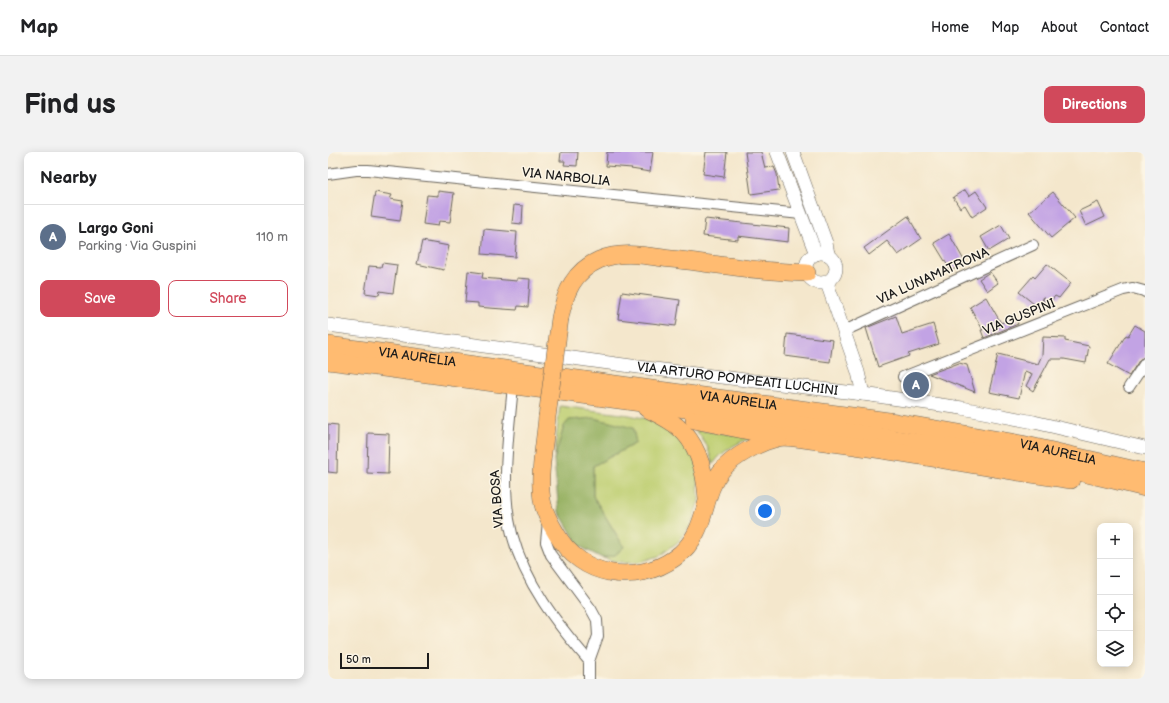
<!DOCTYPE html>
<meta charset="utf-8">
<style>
:root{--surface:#fff;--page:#f2f2f2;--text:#202124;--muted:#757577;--line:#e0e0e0;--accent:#d1495b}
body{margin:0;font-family:"Balsamiq Sans",sans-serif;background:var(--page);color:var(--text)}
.controls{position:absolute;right:12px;bottom:12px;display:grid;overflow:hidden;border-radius:8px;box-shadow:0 2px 10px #0003}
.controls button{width:36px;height:36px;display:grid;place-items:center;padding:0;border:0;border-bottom:1px solid var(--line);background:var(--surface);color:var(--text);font:20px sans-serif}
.scale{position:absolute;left:12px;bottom:10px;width:89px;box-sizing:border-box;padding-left:4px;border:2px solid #1c1c1c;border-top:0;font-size:11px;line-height:14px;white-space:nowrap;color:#1c1c1c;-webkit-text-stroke:3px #fcf5e5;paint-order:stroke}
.you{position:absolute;left:437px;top:359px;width:14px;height:14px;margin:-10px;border:3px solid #fff;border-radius:50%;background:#1a73e8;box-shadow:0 0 0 6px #1a73e833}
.badge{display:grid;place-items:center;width:26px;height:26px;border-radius:50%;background:var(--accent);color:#fff;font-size:13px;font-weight:700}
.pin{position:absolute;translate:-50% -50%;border:2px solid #fff;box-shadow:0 1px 4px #0006}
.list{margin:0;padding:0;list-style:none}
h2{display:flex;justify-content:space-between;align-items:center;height:52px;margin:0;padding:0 16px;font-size:17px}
h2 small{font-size:13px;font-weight:400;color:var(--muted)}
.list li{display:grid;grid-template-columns:26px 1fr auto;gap:12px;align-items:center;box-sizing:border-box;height:64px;padding:0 16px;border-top:1px solid var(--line)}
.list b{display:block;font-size:15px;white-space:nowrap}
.list p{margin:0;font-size:13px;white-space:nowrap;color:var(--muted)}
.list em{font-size:13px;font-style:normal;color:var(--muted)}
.actions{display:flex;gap:8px;padding:12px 16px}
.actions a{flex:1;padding:9px 0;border:1px solid var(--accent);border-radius:8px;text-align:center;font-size:14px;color:var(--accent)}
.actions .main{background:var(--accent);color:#fff}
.icon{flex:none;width:22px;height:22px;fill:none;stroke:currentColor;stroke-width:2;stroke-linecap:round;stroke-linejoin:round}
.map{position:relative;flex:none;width:817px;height:527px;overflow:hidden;border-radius:8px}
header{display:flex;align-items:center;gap:24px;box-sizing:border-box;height:56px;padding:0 20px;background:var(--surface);border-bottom:1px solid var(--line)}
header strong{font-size:19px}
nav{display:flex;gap:22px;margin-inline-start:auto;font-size:14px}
.intro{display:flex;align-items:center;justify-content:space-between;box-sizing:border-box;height:96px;padding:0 24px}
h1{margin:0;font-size:28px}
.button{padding:10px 18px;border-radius:8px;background:var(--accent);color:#fff;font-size:14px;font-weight:700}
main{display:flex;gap:24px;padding:0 24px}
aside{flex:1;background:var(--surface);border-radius:8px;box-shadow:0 2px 10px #0003}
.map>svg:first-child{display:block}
.green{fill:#bdce70;stroke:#6c7546}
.forest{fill:#96b162;stroke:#59663f}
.building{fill:#c2a3e4}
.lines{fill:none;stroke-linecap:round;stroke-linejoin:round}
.minor-casing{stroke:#68635a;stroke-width:12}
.tertiary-casing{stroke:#68635a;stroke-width:14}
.trunk-casing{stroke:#68635a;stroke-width:18}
.minor{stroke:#fff;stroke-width:10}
.tertiary{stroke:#fff;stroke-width:13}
.trunk{stroke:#ffbb71;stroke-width:17}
.trunk-bridge-casing{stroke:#68635a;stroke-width:18;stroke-linecap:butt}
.trunk-bridge{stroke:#ffbb71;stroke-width:17}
.labels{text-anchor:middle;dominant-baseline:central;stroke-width:3;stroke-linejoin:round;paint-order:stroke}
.street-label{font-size:13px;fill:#1c1c1c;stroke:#fcf5e5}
</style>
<header>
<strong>Map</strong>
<nav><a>Home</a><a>Map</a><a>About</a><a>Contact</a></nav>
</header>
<div class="intro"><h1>Find us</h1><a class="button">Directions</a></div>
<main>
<aside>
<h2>Nearby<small></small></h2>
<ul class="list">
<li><span class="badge" style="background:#5c6f8a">A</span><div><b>Largo Goni</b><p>Parking · Via Guspini</p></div><em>110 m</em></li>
</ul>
<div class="actions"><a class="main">Save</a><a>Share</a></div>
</aside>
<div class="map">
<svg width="817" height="527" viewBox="0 0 817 527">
<rect width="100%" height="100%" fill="#fcf5e5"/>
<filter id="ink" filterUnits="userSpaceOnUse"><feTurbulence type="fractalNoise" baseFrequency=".025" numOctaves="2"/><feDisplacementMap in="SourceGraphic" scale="8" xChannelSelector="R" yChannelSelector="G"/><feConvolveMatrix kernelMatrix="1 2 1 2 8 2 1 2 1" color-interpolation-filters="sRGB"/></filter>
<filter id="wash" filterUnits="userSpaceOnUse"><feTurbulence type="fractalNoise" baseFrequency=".012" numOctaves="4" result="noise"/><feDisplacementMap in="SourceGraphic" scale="16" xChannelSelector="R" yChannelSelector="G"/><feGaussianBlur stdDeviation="0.9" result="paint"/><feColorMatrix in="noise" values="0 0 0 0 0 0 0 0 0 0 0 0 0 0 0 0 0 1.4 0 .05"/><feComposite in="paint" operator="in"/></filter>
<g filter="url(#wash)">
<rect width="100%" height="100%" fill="#f4e7cc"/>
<!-- green -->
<g class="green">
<path d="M232,254L301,263L324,268L340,273L369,307L371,348L363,373L350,390L331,404L312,410H292L274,406L287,403L296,395L265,344V314L308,291L236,274L226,308Z"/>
<path d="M368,278L425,285C409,291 395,298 385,312L379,294Z"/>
</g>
<!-- forest -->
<path class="forest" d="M266,266L305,276L308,291L265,314V344L296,395L287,403L274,406L251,394L231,360L226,308L236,274L241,268Z"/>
<g id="blocks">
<!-- building -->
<g class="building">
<path d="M233,0H250L249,14L236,13L237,9H232Z"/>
<path d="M279,0H325L322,20L303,17L304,16L278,14Z"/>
<path d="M378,0H399L396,25L375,22Z"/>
<path d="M417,0H433L437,16L446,15L449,22L451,38L423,42Z"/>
<path d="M637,38L641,44L648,39L659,55L644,65L637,53L632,56L625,45Z"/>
<path d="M110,39L126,41L122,70L111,69L110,74L95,72L99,43L110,44Z"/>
<path d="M47,40L64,43L62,47L75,49L72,69L43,65Z"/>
<path d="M725,40L747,66L723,86L701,60Z"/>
<path d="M770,50L777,65L758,74L751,59Z"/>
<path d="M186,53L195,54L194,72L184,71Z"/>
<path d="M580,64L593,87L570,103L559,89L541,103L536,96Z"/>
<path d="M377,67L461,76L460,90L410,84V88L375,84Z"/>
<path d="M673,73L681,87L661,99L653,85Z"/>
<path d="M156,77L189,80L187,105L154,102Z"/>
<path d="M621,82L637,110L623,119L606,91Z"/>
<path d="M94,89L121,94L116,118L89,112Z"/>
<path d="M54,111L69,113L65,141L52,139L51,143L37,141L41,114L53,115Z"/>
<path d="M719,112L743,131L731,146L727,144L716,157V144L711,156L691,140L705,124L707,126Z"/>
<path d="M140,119L155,121L154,126L189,129V126L202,127L200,155L190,154L189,158L161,156L150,155V151L137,150Z"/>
<path d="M662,120L670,131L659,139L651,127Z"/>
<path d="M294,140L352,148L348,174L290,167Z"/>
<path d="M658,145L673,171L688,165L690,172L656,186L653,178H655L642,155Z"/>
<path d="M568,164L574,182L605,172L611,192L580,202L581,204L550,215L538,176Z"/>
<path d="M807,173L817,179V205L812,207L801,224L780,212L798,183L800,184Z"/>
<path d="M459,182L505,188L502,210L457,204Z"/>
<path d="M715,185L737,186V189L761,194L758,211L736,207H722L705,239L698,234L704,222L697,219L691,246L661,240L670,202L710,212L714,203Z"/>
<path d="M631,211L639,213L647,240L601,222Z"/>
<path d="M0,272L10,273L9,321L0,320Z"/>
<path d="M40,281L61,282L60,322L39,321Z"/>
</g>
</g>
</g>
<g filter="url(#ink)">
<use href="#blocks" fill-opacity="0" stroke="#68635a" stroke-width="1"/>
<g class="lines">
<!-- minor casing -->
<g class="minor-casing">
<g id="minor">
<path d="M0,22L28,18H40L473,62"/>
<path d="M516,179L705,93"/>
<path d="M575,225L795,138L805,136L816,139L817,140"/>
<path d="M185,233C181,281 172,335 184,382C197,431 229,472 261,509"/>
<path d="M801,235L817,211"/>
<path d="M220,369L218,390L223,403L263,457L269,468L270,484L261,509V527"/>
</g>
</g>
<!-- tertiary casing -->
<g class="tertiary-casing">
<g id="tertiary">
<path d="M449,0L488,102"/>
<path d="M465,0L498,91L500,102"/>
<circle cx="493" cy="116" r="15"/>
<path d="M499,131L530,220L535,242"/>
<path id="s1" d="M0,173L318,216L535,242L634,256L706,270L817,296"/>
</g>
</g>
<!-- trunk casing -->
<g class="trunk-casing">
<g id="trunk">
<path d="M232,166C237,140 246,119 271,108C294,98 319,104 343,107C362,109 381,112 400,114C426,118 452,120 479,121"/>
<path id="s2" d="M0,193L568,270L694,292L817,320"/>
<path d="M0,209C132,226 264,244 395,262C537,282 679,300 817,336"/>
<path d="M318,256C329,262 341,267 350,275C371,292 377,321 379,346"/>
<path d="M219,265C217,289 210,325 214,348C216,360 222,371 228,381C234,392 242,401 252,408C288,434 348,422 368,381C379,360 378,337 394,318C406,304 432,290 450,286C458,283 493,290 504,291C584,301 663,317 743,328"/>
<path d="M366,268L451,285"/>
</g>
</g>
<!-- minor -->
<use href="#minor" class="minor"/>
<!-- tertiary -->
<use href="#tertiary" class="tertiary"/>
<!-- trunk -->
<use href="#trunk" class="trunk"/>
<!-- trunk-bridge casing -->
<g class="trunk-bridge-casing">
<path id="trunk-bridge" d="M219,265L232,166"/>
</g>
<!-- trunk-bridge -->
<use href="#trunk-bridge" class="trunk-bridge"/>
</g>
</g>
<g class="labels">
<!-- street labels -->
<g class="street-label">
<text transform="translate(238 25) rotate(6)">VIA NARBOLIA</text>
<text transform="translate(605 124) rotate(-24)">VIA LUNAMATRONA</text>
<text transform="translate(691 165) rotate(-22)">VIA GUSPINI</text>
<text stroke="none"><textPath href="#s2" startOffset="90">VIA AURELIA</textPath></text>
<text stroke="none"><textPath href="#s1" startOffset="413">VIA ARTURO POMPEATI LUCHINI</textPath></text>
<text stroke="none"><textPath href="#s2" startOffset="414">VIA AURELIA</textPath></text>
<text stroke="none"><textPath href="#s2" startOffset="738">VIA AURELIA</textPath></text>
<text transform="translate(169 347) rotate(-94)">VIA BOSA</text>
</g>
</g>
</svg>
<div class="controls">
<button>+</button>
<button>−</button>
<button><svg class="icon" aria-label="locate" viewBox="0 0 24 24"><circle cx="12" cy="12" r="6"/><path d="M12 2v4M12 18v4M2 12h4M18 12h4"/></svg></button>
<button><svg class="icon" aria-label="layers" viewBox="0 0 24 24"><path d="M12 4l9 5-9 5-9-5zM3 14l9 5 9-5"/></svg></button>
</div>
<div class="scale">50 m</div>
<div class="you"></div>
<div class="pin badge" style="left:588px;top:233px;background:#5c6f8a">A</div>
</div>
</main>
